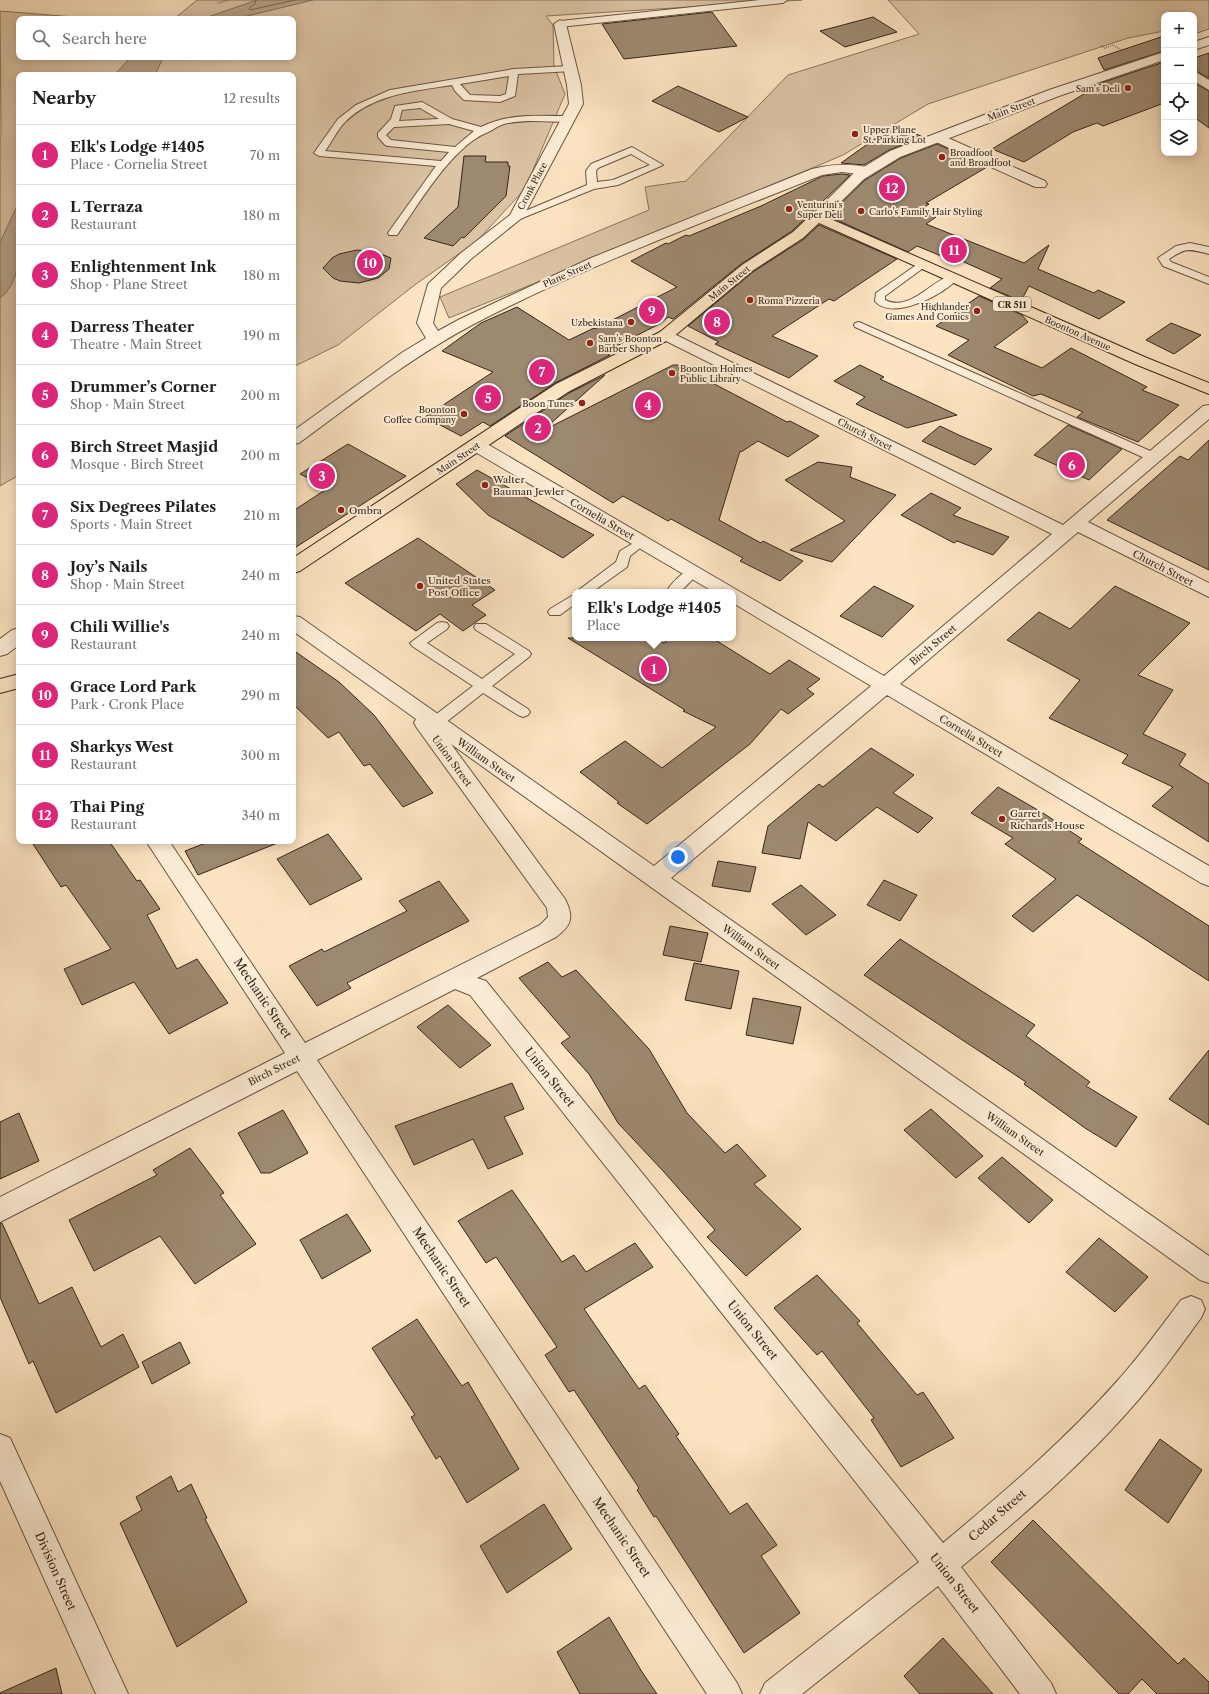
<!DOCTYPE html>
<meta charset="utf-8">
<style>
:root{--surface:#fff;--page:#f2f2f2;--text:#202124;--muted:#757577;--line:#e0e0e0;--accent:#db2777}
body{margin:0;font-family:"Libre Caslon Text",serif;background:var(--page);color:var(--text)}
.controls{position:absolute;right:12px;top:12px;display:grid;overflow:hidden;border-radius:8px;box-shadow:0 2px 10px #0003}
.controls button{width:36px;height:36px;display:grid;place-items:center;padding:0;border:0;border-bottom:1px solid var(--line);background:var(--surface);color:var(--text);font:20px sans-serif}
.you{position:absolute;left:678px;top:857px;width:14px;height:14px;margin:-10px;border:3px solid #fff;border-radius:50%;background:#1a73e8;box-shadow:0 0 0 6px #1a73e833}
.badge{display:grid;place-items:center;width:26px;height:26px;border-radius:50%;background:var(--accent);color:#fff;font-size:13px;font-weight:700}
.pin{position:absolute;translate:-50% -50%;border:2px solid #fff;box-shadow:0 1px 4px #0006}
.popup{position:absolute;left:572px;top:589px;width:164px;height:52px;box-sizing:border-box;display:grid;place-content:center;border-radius:8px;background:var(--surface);filter:drop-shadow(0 1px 3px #0005);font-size:13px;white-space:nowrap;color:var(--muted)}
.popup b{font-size:15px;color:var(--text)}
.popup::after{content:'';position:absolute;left:50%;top:100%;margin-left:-8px;border:8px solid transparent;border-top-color:var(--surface)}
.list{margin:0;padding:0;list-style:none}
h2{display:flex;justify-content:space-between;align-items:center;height:52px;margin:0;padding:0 16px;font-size:17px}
h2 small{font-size:13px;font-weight:400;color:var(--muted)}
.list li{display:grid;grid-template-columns:26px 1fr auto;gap:12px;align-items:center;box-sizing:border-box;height:60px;padding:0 16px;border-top:1px solid var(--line)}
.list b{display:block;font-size:15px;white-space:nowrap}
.list p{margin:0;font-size:13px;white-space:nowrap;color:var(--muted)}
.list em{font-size:13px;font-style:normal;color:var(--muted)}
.icon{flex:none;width:22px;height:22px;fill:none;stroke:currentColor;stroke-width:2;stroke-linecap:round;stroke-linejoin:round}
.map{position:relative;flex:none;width:1209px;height:1694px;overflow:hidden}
.search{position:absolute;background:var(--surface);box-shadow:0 2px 10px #0003;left:16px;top:16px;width:280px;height:44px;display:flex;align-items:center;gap:10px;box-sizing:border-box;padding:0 14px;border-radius:8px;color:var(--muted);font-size:15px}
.panel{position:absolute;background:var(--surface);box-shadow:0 2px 10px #0003;left:16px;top:72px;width:280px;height:772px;border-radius:8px}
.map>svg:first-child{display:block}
.green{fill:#dbc3a4;stroke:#89755e}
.water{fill:#b9a388;stroke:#85715b}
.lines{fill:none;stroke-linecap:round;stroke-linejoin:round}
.shore{stroke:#786550;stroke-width:1}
.building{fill:#9d8970;stroke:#372718}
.service-casing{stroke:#685642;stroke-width:2}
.minor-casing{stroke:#685642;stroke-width:2}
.tertiary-casing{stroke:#685642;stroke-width:2}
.primary-casing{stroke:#372718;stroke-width:2}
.path{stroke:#372718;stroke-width:1.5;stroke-dasharray:0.5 1.5;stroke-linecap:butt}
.service{fill:#fdedd7;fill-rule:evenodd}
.minor{fill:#fdedd7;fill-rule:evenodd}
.tertiary{fill:#fdedd7;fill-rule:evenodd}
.primary{fill:#fce3c1;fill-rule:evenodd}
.poi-dot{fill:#8f2418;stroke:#fdedd7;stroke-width:1.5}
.labels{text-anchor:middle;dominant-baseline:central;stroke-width:4;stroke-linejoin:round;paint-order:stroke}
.far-poi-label{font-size:9px;fill:#372718;stroke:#fdedd7;text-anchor:start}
.far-street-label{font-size:9px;fill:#372718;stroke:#fdedd7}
.shield{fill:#fdedd7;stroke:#726251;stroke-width:1}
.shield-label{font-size:9px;font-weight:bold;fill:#372718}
.poi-label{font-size:10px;fill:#372718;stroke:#fdedd7;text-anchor:start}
.street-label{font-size:10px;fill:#372718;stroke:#fdedd7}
.near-street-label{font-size:12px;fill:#372718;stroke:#fdedd7}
</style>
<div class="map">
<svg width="1209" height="1694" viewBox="0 0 1209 1694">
<rect width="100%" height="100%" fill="#fce3c1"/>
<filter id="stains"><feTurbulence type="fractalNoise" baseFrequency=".005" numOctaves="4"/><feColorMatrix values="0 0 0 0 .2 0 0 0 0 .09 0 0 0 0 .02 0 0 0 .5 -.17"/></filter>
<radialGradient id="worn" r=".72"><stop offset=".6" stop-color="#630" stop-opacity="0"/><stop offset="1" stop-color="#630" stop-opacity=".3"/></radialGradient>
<!-- green -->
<g class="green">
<path d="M197,0H802L546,16L553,25L554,66L565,94L525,189L477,241L416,284L338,345L293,367V75H19V475L0,486V137L1,134L0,11L98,19H19V57H293V19H174Z"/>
<path d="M888,0H1209V29L1194,34V15H1164V31L1128,38L928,104L843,155L654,235L449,318L440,297L649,210L645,187L686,181L788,75L919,34Z"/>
</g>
<!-- water -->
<g class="water">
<path d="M257,0H313L235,19H202Z"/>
<path d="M131,57H165L161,62L155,75H114Z"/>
<path d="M19,202C19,231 26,279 0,298V242Z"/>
</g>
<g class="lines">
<!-- shore -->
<path class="shore" d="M256,0L255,4L249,8L250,10L295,0"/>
</g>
<!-- building -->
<g class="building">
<path d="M712,12L737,46L624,59L602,24Z"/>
<path d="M873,17L897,32L845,47L820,31Z"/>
<path d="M1164,36V51L1104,70L1098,58Z"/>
<path d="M1209,53V78L1194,70V58Z"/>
<path d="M1164,62V103L1103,126L1097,123L1073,132L1024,162L992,149L1104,82Z"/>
<path d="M1194,83L1209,91V128L1194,117Z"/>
<path d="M678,86L748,117L719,132L652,101Z"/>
<path d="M896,125L923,137L889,150L864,165L841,163L883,133Z"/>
<path d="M937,144L987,167L926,203L929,204L920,210L936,217L926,224L1024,263L1049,245L1038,269L1094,293L1098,290L1125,302L1099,319L1029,286L1021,301L990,288L1002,279L955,258L951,260L917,246L908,252L828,216L865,180L901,158Z"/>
<path d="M464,156H486L485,162H508V166H510L506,196L464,238L462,237L453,246L424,238L458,207Z"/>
<path d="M842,174L850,175L792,231L741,264L673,319L668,317L661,323L605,352L610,355L555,383L490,426L483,422L461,436L425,417L493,372L442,351L481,323L517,307L569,340L594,328L595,329L677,287L631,261L666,243L668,244L686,235L689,236L761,206L823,176Z"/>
<path d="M819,225L897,259L834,301L829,299L772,336L818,356L789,378L715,344L719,342L688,326L753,272L804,239Z"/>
<path d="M357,250L376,252L391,258L389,269L378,278L359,283L340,281L333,278L323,268L332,258L339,254Z"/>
<path d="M979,296L1022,315L1028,322L994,347L1042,368L1071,348L1147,387L1142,390L1179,405L1138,442L1077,417L1083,412L1041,394L1033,396L948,355L969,340L936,326Z"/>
<path d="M1171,323L1201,335L1174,354L1146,340Z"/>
<path d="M673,365H678L787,422L790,421L819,436L788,457L758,441L741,452L740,451L719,520L761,543L763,541L803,561L780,581L740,561L743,558L671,519L668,521L623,496L613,503L505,436L569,393L605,375L549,425L550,427Z"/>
<path d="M860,365L884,377L880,379L957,415L907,428L856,404L865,397L834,381Z"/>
<path d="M1068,425L1122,449L1089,480L1034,455Z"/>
<path d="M940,426L961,436L992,449L975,465L922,441Z"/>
<path d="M1209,440V570L1107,520L1180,456L1188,460Z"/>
<path d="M348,444L406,476L293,549V511L328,488L300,474Z"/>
<path d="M818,462L852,467L850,477L896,495L832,562L790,550L845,521L785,480Z"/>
<path d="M477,470L577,526L594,535L563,558L488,515L456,484Z"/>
<path d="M931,493L961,508L953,515L1009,537L993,555L957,541L954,543L901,515Z"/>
<path d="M418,538L495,590L472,605L486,615L463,631L440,614L416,631L345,583Z"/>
<path d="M874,586L914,606L882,637L840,616Z"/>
<path d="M1115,586L1190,623L1138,675L1173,690L1143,734L1186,754L1179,765L1209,784V842L1152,806L1173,787L1122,763L1128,755L1049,718L1080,680L1007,640L1039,612L1070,629Z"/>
<path d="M568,638H655L664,643L671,638H712L770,674L789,660L820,679L807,689L814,694L788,714L781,709L750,744L647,824L617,803L619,802L580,772L625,741L662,768L716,727L683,711L685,710Z"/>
<path d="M293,650L339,682L374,715L433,793L403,807L370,764L364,766L339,732L328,738L293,704Z"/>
<path d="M871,748L914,775L893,793L933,818L918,833L877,807L836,841L808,822L800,859L762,853L768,826L819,784L823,787Z"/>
<path d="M998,787L1043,813L1082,839L1078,842L1209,926V981L1077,895L1033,932L1012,916L1056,879L1005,844L1013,838L971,813Z"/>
<path d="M328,834L362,879L310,905L277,859Z"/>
<path d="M31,841H109L137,881L140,880L160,909L147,915L177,969L197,959L228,1003L169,1034L134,982L82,1005L64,969L111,949L66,885L61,887Z"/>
<path d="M211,841H280V842L198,875L185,851Z"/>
<path d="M718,861L756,867L750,892L712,886Z"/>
<path d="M884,880L917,895L900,921L867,905Z"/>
<path d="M439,881L469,921L347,983L351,988L317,1006L289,966L322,949L324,952L407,911L399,901Z"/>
<path d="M801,885L836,915L806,935L772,904Z"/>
<path d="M670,926L708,933L701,962L663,955Z"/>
<path d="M900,939L1035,1025L1026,1036L1090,1082L1086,1086L1137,1117L1116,1147L1085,1128L1024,1084L1026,1082L864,975Z"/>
<path d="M548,962L562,977L576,970L649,1049L687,1113L725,1153L737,1144L766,1176L754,1184L801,1229L746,1276L707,1237L715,1230L664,1172L618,1123L589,1074L561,1043L570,1037L519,978Z"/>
<path d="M694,963L739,971L731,1009L685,1000Z"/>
<path d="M753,998L801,1007L793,1044L746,1035Z"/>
<path d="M448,1005L491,1045L460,1068L417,1027Z"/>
<path d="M1209,1050V1125L1169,1099Z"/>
<path d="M512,1083L524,1109L504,1117L523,1154L488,1169L473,1139L414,1165L395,1126Z"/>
<path d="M931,1109L983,1156L956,1178L904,1130Z"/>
<path d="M283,1110L308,1153L270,1173H261L238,1133Z"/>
<path d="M19,1113L39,1161L0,1179V1122Z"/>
<path d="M190,1148L224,1193L220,1195L256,1244L195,1284L160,1236L94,1271L69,1220L157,1175L153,1170Z"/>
<path d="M1002,1157L1053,1200L1029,1223L978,1178Z"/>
<path d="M512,1190L562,1262L574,1255L586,1272L635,1243L653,1267L584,1309L639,1389L645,1385L679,1434L676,1436L730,1514L747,1503L777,1545L761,1556L800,1613L744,1653L656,1516L654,1517L637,1490L639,1488L574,1390L569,1392L545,1355L557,1347L496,1257L486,1263L458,1221Z"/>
<path d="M347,1214L371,1251L322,1279L300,1240Z"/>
<path d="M0,1223H2L39,1304L72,1287L101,1347L123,1334L139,1367L56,1413L33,1361L29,1364L0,1297Z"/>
<path d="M1099,1238L1148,1277L1115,1312L1066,1272Z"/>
<path d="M817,1275L860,1321L857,1323L917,1395L923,1392L954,1438L901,1467L871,1420L874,1418L822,1351L817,1355L774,1308Z"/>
<path d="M417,1319L462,1386L468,1382L519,1469L467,1503L440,1456L436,1459L411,1417L415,1415L372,1348Z"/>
<path d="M180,1342L190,1363L152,1384L142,1362Z"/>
<path d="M1160,1439L1202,1470L1168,1523L1125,1490Z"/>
<path d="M171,1476L178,1492L191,1484L207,1518L205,1519L247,1602L177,1647L120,1523L142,1510L136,1497Z"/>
<path d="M544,1504L572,1549L507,1593L480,1546Z"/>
<path d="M1033,1520L1178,1664L1184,1658L1209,1682V1694H1157L1142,1679L1128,1694H1119L991,1562Z"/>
<path d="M609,1617L642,1672L657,1694H580L557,1652Z"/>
<path d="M943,1638L993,1694H920L904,1676Z"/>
<path d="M56,1668L62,1694H0V1693Z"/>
</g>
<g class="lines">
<!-- service casing -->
<g class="service-casing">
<g id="service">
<path d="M760,0H787L783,3L560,27L556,24L560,21Z"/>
<path d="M570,66L574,69L573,71L518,74L515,96L500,102L464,100L455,91L452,85C415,91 373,94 345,122C337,130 332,142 325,151L441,161L449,152L388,146L385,145L378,137V133L391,119L395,106L422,102L452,119L481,127C509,113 538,116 568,116L573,119L568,122C547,122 525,119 504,124C497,126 492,131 486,133C452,147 418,205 397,235H389L388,233L436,166L319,156L314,153L338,119L356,105L390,90L514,69ZM509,76L506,94L500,96L470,95L460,84ZM420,108L439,119L399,121L402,110ZM449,124L474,131L455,147L391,140L386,135L394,127Z"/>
<path d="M632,147L663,165L618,185L594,189L520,219H512L511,217L587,185L586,171L591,164ZM631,154L650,165L613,180L597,182L596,171L598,168Z"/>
<path d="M1190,243L1209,247V254C1189,249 1187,247 1169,259L1171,262L1209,277V284L1163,266L1158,258L1176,246Z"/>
<path d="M922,261L926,262L927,264L926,266L885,296V300C913,314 938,271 957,276L958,278C946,294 891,322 875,301L876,293Z"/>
<path d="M859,322L1157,454L1159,457L1153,461L1149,460L855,327L854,325L855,323Z"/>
<path d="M642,538L648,542L630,556L627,567L592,592H576L616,562L620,551Z"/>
<path d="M694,568L699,569L700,572L680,592H666C672,582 683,571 694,568Z"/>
<path d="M575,594V604L560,615H550L548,612L550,609Z"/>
<path d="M442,622L447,623L449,626L447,629L427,643L482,679L515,654L476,630L474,627L476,624H486L529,651L531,654L529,657L492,686L528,709L530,712L528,715L523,717L518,715L483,693L440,727L435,728L430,727L428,723L430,719L473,686L412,646L410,643L437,623Z"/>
</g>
</g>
<!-- minor casing -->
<g class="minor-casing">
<g id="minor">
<path d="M560,20L566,24L581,85L583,104L523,217L471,259L441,288L433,323L438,331L460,319L591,258L812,169C832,164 850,163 871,168L873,171L871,174L866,175L842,172L822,175C705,222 583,267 472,325C410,358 355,402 299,443L293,444V431L403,352L426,338L417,323L428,284L461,253L510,215L569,104L567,85L554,24Z"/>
<path d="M1194,71L1209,80V90L1194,81Z"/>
<path d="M939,134L1045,181L1047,184L1045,187H1035L934,141L932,138L934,135Z"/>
<path d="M666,330L1063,525L1203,406L1209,405V419L1088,522L1209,583V597L1078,532L900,684L1209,866V886L1201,883L887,695L671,878L1209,1256V1283L1200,1280L451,744L565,899C574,917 572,925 556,937L477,978L486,981L943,1543C1004,1492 1066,1439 1119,1379C1141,1354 1161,1327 1181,1300L1191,1296L1201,1300L1205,1309L1201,1318C1181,1345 1162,1372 1140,1398C1087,1460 1024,1515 961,1567L1051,1683L1056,1694H1020L938,1586L802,1694H760L765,1683L919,1562L470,995L455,989L317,1060L737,1683L742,1694H707L297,1071L0,1222V1197L285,1053L146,841H169L305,1043L540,925L548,917L547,908L417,728L414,723L416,719L293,631V616L300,617L654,866L871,686L733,603V592H714L470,449L467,445L470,441L476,440L482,441L884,676L1052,534L660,338L658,335L660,332Z"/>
<path d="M19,628V645L7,654L0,656V639L12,630Z"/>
</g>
</g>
<!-- tertiary casing -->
<g class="tertiary-casing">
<g id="tertiary">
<path d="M1209,37V45L1194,50V42Z"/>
<path d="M1164,52V60L1059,96L900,157L864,179L822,220H812L810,217L854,173L890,151L1049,90Z"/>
<path d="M0,1434L10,1438L128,1694H96L0,1481Z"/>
</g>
</g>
<!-- primary casing -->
<g class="primary-casing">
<g id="primary">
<path d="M817,213L1147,358L1209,383V394L1135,364L819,223L803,238L752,271L672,338L568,392L300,571L293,573V558L556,384L660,332L742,265L793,232L812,214Z"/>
<path d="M19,674V688L0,693V679Z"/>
</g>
</g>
<!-- path -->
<g class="path">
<path d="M218,3L228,0"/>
<path d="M1101,46L1105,48L1113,45L1121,50"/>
</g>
<!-- service -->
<use href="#service" class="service"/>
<!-- minor -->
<use href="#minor" class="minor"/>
<!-- tertiary -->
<use href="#tertiary" class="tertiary"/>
<!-- primary -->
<use href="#primary" class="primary"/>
</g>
<!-- markers -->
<g class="poi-dot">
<circle cx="1128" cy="88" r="4"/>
<circle cx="855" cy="134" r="4"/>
<circle cx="942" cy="157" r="4"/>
<circle cx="789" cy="209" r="4"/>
<circle cx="861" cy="211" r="4"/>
<circle cx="750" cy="300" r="4"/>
<circle cx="977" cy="311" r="4"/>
<circle cx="631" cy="322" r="4"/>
<circle cx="590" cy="343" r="4"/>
<circle cx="672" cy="373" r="4"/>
<circle cx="582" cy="403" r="4"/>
<circle cx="464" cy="414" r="4"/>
<circle cx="485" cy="485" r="4"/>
<circle cx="341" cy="510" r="4"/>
<circle cx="420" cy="586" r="4"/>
<circle cx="1002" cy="819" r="4"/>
</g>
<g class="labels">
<!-- far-poi labels -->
<g class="far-poi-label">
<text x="1120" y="88" text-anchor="end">Sam's Deli</text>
<text x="863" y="129">Upper Plane<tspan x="863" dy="10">St. Parking Lot</tspan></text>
<text x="950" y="152">Broadfoot<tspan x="950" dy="10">and Broadfoot</tspan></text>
<text x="797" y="204">Venturini's<tspan x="797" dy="10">Super Deli</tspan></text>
<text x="869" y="211">Carlo's Family Hair Styling</text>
<text x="758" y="300">Roma Pizzeria</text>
<text x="969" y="306" text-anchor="end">Highlander<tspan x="969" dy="10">Games And Comics</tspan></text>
<text x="623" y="322" text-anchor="end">Uzbekistana</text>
<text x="598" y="338">Sam’s Boonton<tspan x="598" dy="10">Barber Shop</tspan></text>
<text x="680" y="368">Boonton Holmes<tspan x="680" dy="10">Public Library</tspan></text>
<text x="574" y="403" text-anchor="end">Boon Tunes</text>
<text x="456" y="409" text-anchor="end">Boonton<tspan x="456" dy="10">Coffee Company</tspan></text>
</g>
<!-- far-street labels -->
<g class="far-street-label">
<text transform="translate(1011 109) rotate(-21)">Main Street</text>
<text transform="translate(532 186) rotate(-62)">Cronk Place</text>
<text transform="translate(567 274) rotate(-24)">Plane Street</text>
<text transform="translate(729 283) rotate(-39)">Main Street</text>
<text transform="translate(1078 333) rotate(24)">Boonton Avenue</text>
<text transform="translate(865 434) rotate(27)">Church Street</text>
<text transform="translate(458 458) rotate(-34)">Main Street</text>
</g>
<!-- shield labels -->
<rect class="shield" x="993" y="297" width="38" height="14" rx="3"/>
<g class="shield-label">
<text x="1012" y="304">CR 511</text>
</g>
<!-- poi labels -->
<g class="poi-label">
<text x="493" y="479">Walter<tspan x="493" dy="12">Bauman Jewler</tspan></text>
<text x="349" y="510">Ombra</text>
<text x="428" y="580">United States<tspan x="428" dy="12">Post Office</tspan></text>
<text x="1010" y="813">Garret<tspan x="1010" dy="12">Richards House</tspan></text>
</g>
<!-- street labels -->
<g class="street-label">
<text transform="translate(602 519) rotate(30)">Cornelia Street</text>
<text transform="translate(1163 568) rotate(27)">Church Street</text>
<text transform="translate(933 645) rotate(-40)">Birch Street</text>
<text transform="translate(971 736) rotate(31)">Cornelia Street</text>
<text transform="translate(486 760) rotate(35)">William Street</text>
<text transform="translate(452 761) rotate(54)">Union Street</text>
<text transform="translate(751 947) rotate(36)">William Street</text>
<text transform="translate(274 1070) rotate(-27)">Birch Street</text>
<text transform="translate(1015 1134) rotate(35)">William Street</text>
</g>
<!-- near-street labels -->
<g class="near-street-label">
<text transform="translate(263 998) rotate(56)">Mechanic Street</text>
<text transform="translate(550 1077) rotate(51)">Union Street</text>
<text transform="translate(442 1267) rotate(56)">Mechanic Street</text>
<text transform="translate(753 1330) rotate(51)">Union Street</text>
<text transform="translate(997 1515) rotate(-41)">Cedar Street</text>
<text transform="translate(622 1537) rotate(56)">Mechanic Street</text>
<text transform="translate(56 1571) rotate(66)">Division Street</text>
<text transform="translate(955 1583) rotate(52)">Union Street</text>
</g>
</g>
<rect width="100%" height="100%" filter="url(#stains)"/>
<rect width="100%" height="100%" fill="url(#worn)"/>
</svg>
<div class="controls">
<button>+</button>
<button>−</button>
<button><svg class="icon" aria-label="locate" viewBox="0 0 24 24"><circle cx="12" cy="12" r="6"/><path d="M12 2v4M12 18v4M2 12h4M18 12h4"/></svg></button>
<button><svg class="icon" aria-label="layers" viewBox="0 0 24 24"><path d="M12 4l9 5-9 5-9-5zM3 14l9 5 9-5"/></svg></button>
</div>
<div class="you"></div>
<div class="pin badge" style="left:654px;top:669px">1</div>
<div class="popup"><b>Elk's Lodge #1405</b>Place</div>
<div class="pin badge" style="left:538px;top:428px">2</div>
<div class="pin badge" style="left:322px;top:476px">3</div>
<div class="pin badge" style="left:648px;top:405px">4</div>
<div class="pin badge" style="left:488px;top:398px">5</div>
<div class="pin badge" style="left:1072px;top:465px">6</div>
<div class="pin badge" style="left:542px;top:372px">7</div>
<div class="pin badge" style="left:717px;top:322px">8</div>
<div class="pin badge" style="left:652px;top:311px">9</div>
<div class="pin badge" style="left:370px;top:263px">10</div>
<div class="pin badge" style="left:954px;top:250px">11</div>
<div class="pin badge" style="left:892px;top:188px">12</div>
<div class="search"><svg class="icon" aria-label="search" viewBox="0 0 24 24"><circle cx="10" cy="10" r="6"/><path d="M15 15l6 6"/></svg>Search here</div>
<section class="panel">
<h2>Nearby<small>12 results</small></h2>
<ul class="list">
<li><span class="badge">1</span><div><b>Elk's Lodge #1405</b><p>Place · Cornelia Street</p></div><em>70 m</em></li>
<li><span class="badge">2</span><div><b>L Terraza</b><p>Restaurant</p></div><em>180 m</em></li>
<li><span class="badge">3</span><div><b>Enlightenment Ink</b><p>Shop · Plane Street</p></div><em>180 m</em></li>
<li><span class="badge">4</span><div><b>Darress Theater</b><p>Theatre · Main Street</p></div><em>190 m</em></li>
<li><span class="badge">5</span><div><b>Drummer’s Corner</b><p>Shop · Main Street</p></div><em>200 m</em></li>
<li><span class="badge">6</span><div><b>Birch Street Masjid</b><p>Mosque · Birch Street</p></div><em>200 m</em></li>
<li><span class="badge">7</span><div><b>Six Degrees Pilates</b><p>Sports · Main Street</p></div><em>210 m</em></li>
<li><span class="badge">8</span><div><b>Joy’s Nails</b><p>Shop · Main Street</p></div><em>240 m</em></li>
<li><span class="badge">9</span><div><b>Chili Willie's</b><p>Restaurant</p></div><em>240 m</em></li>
<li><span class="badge">10</span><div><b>Grace Lord Park</b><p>Park · Cronk Place</p></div><em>290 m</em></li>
<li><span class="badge">11</span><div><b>Sharkys West</b><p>Restaurant</p></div><em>300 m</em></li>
<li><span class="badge">12</span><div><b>Thai Ping</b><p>Restaurant</p></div><em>340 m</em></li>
</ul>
</section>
</div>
